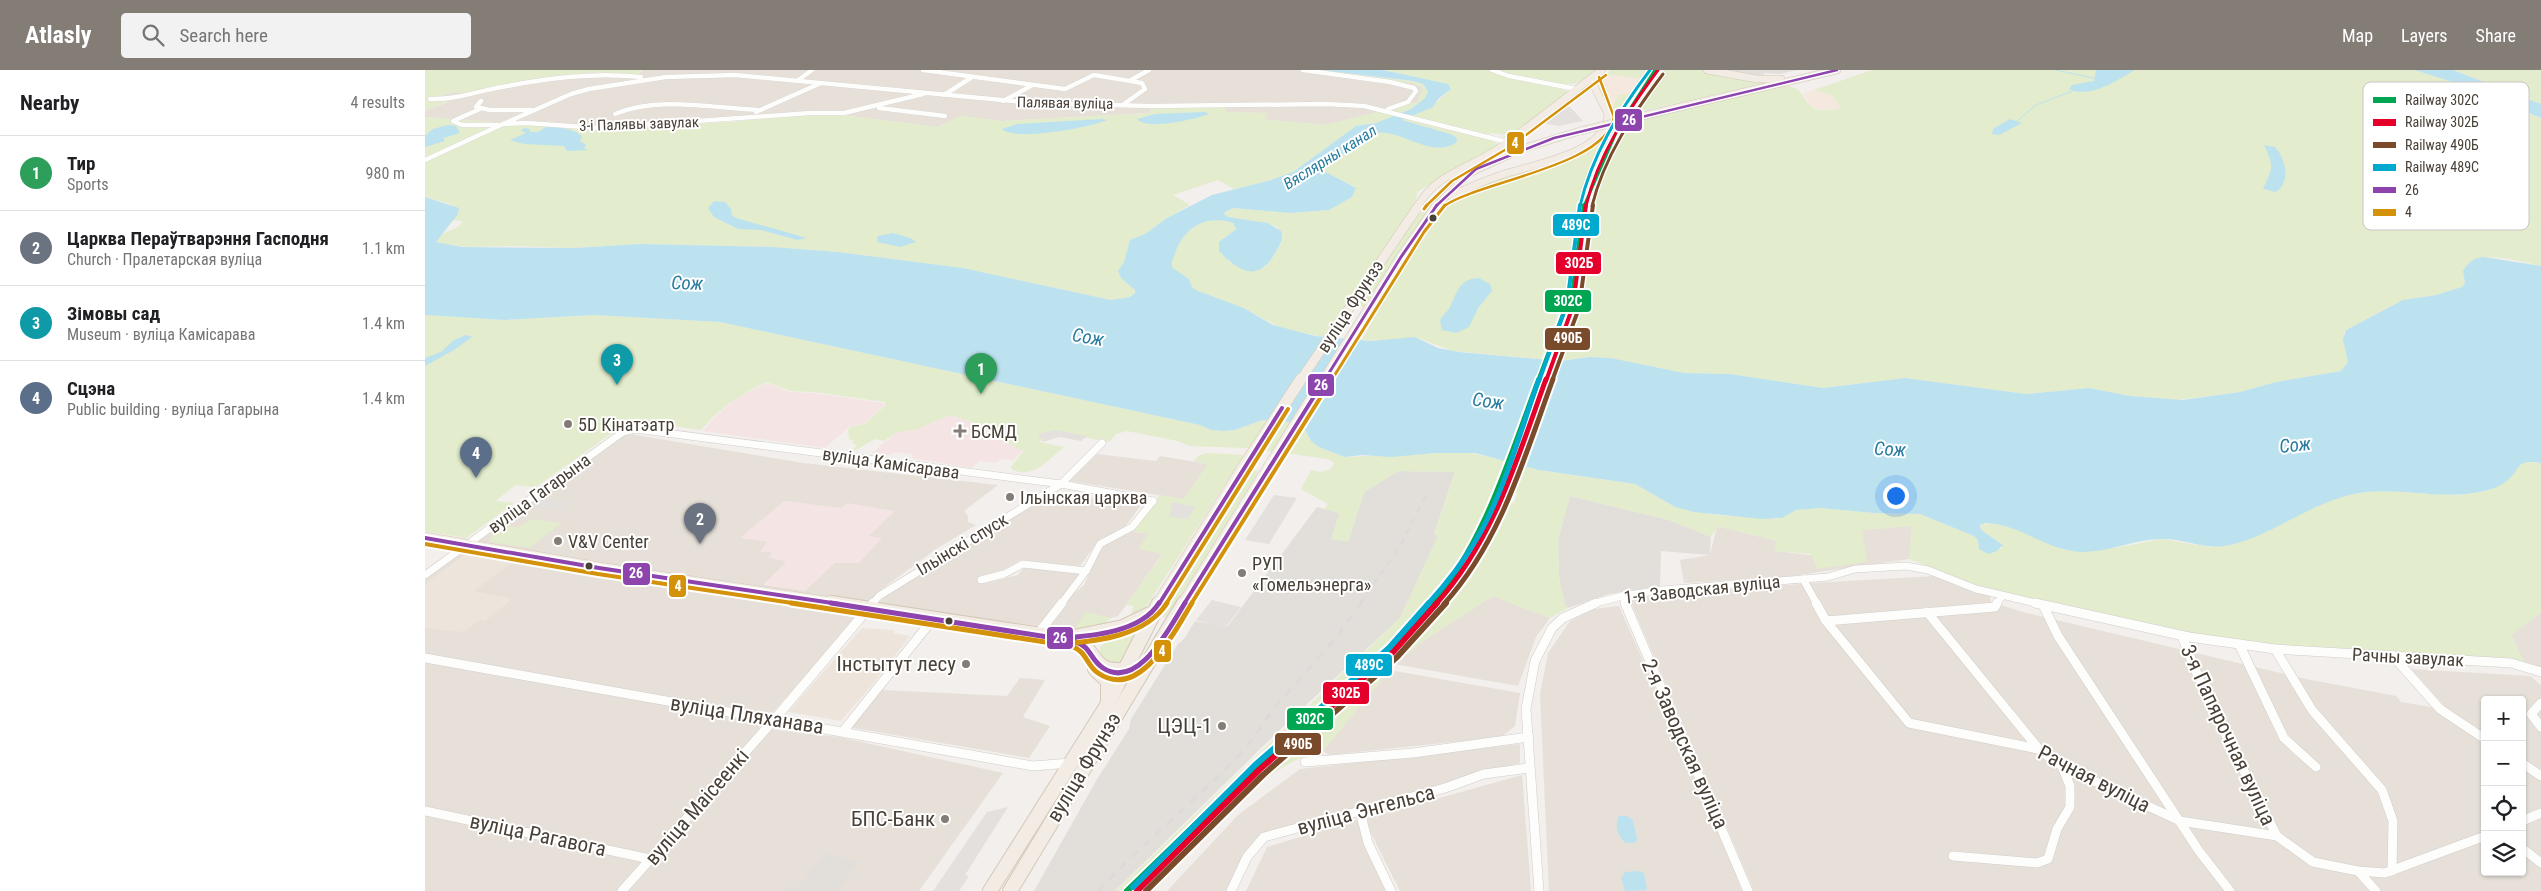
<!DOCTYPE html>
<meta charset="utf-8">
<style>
:root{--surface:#fff;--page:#f2f2f2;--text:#202124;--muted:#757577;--line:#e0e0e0;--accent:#847d76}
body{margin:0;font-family:"Roboto Condensed",sans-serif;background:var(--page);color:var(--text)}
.controls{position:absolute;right:15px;bottom:15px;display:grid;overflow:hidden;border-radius:5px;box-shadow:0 1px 4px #0004}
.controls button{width:45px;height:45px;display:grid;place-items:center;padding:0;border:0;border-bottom:1px solid var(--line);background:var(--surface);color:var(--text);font:25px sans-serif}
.you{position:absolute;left:1470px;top:425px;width:18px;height:18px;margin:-12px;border:4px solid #fff;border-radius:50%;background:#1a73e8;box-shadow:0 0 0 8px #1a73e833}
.badge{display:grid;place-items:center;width:32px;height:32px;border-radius:50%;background:var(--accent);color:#fff;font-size:16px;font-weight:700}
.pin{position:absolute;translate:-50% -41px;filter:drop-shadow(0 1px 2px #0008)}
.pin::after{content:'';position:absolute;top:26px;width:18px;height:15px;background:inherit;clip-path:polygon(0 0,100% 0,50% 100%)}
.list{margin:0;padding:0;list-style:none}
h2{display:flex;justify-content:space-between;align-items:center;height:65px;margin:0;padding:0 20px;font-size:21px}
h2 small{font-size:16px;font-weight:400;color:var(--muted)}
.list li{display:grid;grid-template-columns:32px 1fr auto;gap:15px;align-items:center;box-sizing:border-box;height:75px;padding:0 20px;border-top:1px solid var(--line)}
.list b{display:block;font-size:19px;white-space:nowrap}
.list p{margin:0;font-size:16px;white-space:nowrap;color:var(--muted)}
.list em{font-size:16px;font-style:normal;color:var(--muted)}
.icon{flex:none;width:28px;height:28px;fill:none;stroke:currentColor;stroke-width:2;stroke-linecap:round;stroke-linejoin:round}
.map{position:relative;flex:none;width:2116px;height:821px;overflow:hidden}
header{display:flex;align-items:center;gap:30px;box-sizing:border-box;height:70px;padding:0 25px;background:var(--accent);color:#fff}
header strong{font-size:24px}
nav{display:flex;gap:28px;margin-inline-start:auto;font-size:18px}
.search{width:350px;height:45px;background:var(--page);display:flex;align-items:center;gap:12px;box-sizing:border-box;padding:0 18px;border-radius:5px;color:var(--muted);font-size:19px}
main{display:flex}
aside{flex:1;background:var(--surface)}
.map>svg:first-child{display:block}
.residential{fill:#e6e0d9;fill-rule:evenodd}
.commercial{fill:#f5e9df}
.industrial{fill:#e2deda}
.education{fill:#ede5db}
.medical{fill:#f4e5e4}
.green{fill:#e3eccc}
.parking{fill:#e4e0dd}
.water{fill:#bce2f0}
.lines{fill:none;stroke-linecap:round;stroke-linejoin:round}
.stream{stroke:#bce2f0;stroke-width:1}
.street-far2-casing{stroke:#d0cdca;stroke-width:5}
.street-far1-casing{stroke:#d0cdca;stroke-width:8}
.street-casing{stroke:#d0cdca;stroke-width:10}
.primary-far3-casing{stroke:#d4c9b9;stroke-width:8}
.primary-far2-casing{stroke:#d4c9b9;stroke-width:10}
.primary-far1-casing{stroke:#d4c9b9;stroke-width:12}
.primary-casing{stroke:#d4c9b9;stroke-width:16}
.street-far2{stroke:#fdfdfc;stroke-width:4.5}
.street-far1{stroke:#fdfdfc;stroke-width:7}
.street{stroke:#fdfdfc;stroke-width:9}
.primary-far3{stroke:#f2ece4;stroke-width:7}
.primary-far2{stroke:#f2ece4;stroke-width:9}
.primary-far1{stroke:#f2ece4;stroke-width:11}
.primary{stroke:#f2ece4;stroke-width:14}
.rail-far1{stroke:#dadad9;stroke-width:2;stroke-dasharray:6 6;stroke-linecap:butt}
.rail{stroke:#dadad9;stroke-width:2.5;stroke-dasharray:8 8;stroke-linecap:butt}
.primary-bridge-casing{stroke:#d4c9b9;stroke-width:8;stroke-linecap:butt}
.primary-bridge{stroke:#f2ece4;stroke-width:7}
.bus-1-far3-casing{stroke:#fff;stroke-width:5}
.bus-1-far2-casing{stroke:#fff;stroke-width:6}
.bus-1-far1-casing{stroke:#fff;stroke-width:8}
.bus-1-casing{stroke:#fff;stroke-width:9}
.bus-2-far3-casing{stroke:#fff;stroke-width:5}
.bus-2-far2-casing{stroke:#fff;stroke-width:6}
.bus-2-far1-casing{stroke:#fff;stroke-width:8}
.bus-2-casing{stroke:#fff;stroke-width:9}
.bus-1-far3{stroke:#8e44ad;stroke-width:2.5}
.bus-1-far2{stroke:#8e44ad;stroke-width:3}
.bus-1-far1{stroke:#8e44ad;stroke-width:4}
.bus-1{stroke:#8e44ad;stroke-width:5}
.bus-2-far3{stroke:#d4920b;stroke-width:2.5}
.bus-2-far2{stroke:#d4920b;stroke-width:3}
.bus-2-far1{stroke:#d4920b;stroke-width:4}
.bus-2{stroke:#d4920b;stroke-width:5}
.rail-1-far3-casing{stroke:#fff;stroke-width:5.5}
.rail-1-far2-casing{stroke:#fff;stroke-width:7}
.rail-1-far1-casing{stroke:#fff;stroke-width:9}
.rail-1-casing{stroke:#fff;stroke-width:10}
.rail-2-far3-casing{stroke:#fff;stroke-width:5.5}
.rail-2-far2-casing{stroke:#fff;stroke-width:7}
.rail-2-far1-casing{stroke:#fff;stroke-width:9}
.rail-2-casing{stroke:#fff;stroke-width:10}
.rail-3-far3-casing{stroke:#fff;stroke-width:5.5}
.rail-3-far2-casing{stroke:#fff;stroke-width:7}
.rail-3-far1-casing{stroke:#fff;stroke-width:9}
.rail-3-casing{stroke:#fff;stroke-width:10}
.rail-4-far3-casing{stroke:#fff;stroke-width:5.5}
.rail-4-far2-casing{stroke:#fff;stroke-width:7}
.rail-4-far1-casing{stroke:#fff;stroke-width:9}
.rail-4-casing{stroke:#fff;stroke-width:10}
.rail-1-far3{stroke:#00a651;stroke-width:3}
.rail-1-far2{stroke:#00a651;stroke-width:4}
.rail-1-far1{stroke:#00a651;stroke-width:5}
.rail-1{stroke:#00a651;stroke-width:6}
.rail-2-far3{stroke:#e4002b;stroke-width:3}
.rail-2-far2{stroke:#e4002b;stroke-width:4}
.rail-2-far1{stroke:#e4002b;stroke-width:5}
.rail-2{stroke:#e4002b;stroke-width:6}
.rail-3-far3{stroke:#7a4b2a;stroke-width:3}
.rail-3-far2{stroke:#7a4b2a;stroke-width:4}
.rail-3-far1{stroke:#7a4b2a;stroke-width:5}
.rail-3{stroke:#7a4b2a;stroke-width:6}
.rail-4-far3{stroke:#00a9ce;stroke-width:3}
.rail-4-far2{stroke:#00a9ce;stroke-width:4}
.rail-4-far1{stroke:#00a9ce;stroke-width:5}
.rail-4{stroke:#00a9ce;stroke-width:6}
.bus-dot{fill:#494037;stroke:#fff;stroke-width:2}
.poi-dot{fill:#847d76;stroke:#fff;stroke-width:2}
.labels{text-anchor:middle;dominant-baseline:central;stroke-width:4;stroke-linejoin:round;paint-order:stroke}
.far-street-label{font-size:15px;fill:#494037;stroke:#fff}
.far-water-label{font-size:16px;font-style:italic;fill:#297c9f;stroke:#fff}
.street-label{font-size:18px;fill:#494037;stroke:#fff}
.poi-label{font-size:18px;fill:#494037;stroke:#fff;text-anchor:start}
.water-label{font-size:19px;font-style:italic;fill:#297c9f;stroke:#fff}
.near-poi-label{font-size:21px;fill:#494037;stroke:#fff;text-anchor:end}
.near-street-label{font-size:21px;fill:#494037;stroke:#fff}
.key{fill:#fff;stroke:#c8c6c3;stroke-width:1}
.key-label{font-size:14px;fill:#494037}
.line-badge{stroke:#fff;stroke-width:2}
.badge-label{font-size:14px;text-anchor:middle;font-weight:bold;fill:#fff}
</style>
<header>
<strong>Atlasly</strong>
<div class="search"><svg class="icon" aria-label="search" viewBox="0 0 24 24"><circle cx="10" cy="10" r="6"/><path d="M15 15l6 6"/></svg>Search here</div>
<nav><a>Map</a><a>Layers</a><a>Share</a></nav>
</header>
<main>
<aside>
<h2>Nearby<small>4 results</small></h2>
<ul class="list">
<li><span class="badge" style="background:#2e9e5b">1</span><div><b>Тир</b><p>Sports</p></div><em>980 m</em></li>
<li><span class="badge" style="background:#6b7280">2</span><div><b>Царква Пераўтварэння Гасподня</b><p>Church · Пралетарская вуліца</p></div><em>1.1 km</em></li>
<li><span class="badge" style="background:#0f9aa8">3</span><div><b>Зімовы сад</b><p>Museum · вуліца Камісарава</p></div><em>1.4 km</em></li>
<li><span class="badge" style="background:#5c6f8a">4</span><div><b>Сцэна</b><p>Public building · вуліца Гагарына</p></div><em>1.4 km</em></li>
</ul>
</aside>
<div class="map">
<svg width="2116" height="821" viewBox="0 0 2116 821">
<rect width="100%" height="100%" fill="#f2efec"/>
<!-- residential -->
<g class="residential">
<path d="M217,0H873L936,9L987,13L996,16L998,20L992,32L900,55L841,50V43L799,42L801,37H728L725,43L577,51L536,46L512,57L418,45L344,47L200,59H161L0,47V41L23,32L9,28L27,22L46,23L166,2L213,5Z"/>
<path d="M199,363L378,393L573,415L539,441L543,446V452L551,455L511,479L457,519L334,658L414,667L578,703L494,821H0V510Z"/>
<path d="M672,384L731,391L735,386L783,394L759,429L644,411Z"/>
<path d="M628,423L716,435L699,458L675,469L655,496L595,490L574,502L552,509L554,514L593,505L599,498L657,503L649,516L634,529L613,556L454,534L461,524Z"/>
<path d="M1292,456L1352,471L1350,481L1442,492L1436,460L1487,456L1484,489L1360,507L1259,513L1255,490L1285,485Z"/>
<path d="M707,462L724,463L738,483L693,546L686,548L662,543L648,561L623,557L638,533L659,515L677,476Z"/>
<path d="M1510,506L1565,526L1566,532L1598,542L1881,609L1971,626L1976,632L2023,640L1986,599L2105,606L2116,615V821H1329L1204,528L1387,513ZM2060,630H2097V802H2060Z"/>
<path d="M1068,526L1125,548L1111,567L1093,616L969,594L1001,569Z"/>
<path d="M1194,536L1301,780L1317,821H1124L1115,624L1123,583L1145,551L1169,539Z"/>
<path d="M2116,542V597L2101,596L2086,565Z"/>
<path d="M964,600L1095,623L1090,656L1076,667L904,685L898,681Z"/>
<path d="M595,608L620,610L598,647L625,656L604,688L423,657L457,620L582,626Z"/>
<path d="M1095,674V693L834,765L806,821H742L813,745L875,699Z"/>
<path d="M1097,705L1106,821H975L939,749Z"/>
<path d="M932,750L960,821H821L842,777Z"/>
</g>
<!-- commercial -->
<g class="commercial">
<path d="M1188,5L1219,9L1209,23L1193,25L1187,39L1173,12L1178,7Z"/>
<path d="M1389,20L1407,25L1416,39H1392L1385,35L1378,23Z"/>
</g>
<!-- industrial -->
<g class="industrial">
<path d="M1297,0H1372L1354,4L1340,3L1336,7Z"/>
<path d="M973,401L1030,402L1009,464L1013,466L975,548L867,648L690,821H609L671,711L704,659L706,649L753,574L760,568L770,551L802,557L892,437L914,443L923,472L939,422Z"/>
<path d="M1145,426L1244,450L1286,467L1285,485L1236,481L1235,516L1184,524L1143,538L1140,536L1134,507L1133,470Z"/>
<path d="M399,784L434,791L412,821H359L363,816L373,818Z"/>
</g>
<!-- education -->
<g class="education">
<path d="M41,484L86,493L49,521L87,529L60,551L55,550L39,562L0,558V514Z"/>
<path d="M437,558L466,560L470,561L468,563L485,566L447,615L416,651L363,642Z"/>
</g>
<!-- medical -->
<g class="medical">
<path d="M342,313L364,322L388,323L459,333V336L439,353L424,357L400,378L278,361L293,344L313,327Z"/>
<path d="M525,345L572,360L579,371L597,381L588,390L577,389L571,393L554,391L547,398L486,388L488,384L471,382L464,385L447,383L472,362L490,360Z"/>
<path d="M359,431L416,438L422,433L470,441L444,466L457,468L434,493H410L380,521L338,515L361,492L343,487L347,482H335L342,472L315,468Z"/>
</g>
<!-- green -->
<g class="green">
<path d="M0,0H216L213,5L166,2L46,23L27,22L10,28L24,31L0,41Z"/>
<path d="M873,0H929L926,4L994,12L1001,16L1003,22L1000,28L986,39L951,53L931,56L868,102L850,109L809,119L793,110L748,125L765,135L739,150L720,164L705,170L699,192L693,203C697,211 709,214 710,223L705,227L686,230L538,198L413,182L348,177L215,174L149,178L88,176L45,177L14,174L11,170C20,158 31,163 38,151L28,150L34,141L25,134L0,127V47L161,59L303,52L384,44L418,45L512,57L536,46L577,51L724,43L727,37L802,36L800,42L842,43L841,50L900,55L992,32L998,20L996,16L987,13L936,9Z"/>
<path d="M958,0H1062L1073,5L1137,19L1143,22L1082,68L1077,69L1080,65L1068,63L1061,65L983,46L1005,38L1027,18L1018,13Z"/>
<path d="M1074,0H1171C1165,4 1158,11 1151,13C1138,17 1086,7 1074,0Z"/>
<path d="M1185,0H1226L1219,9L1188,5L1178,7Z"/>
<path d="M1239,0H1276L1345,12L1208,43L1220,24Z"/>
<path d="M1447,0H1989L2031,13L2116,48V196C2093,191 2032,172 2040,213L2037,217L2011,225L1978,230L1921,260L1919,263L1923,292L1916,301L1851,312L1815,322L1751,330L1705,326L1664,318L1601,324L1480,308L1398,318L1305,304L1259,303L1186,288L1165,287L1132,291L1157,221L1165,149L1170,124L1201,55L1205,52L1360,16C1381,17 1377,34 1391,39C1398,41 1408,39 1416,39L1407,25L1389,20Z"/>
<path d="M2028,0H2116V34Z"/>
<path d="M1209,23L1193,49L1187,50V39L1193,25Z"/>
<path d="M980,48L1066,70L1073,75L992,122L991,130L985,141L898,267L856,258L819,238L773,221L767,217L764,209L748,198C745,193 748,189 750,184C758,157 780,144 808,153L811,157L807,163L798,168L804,192L822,200L840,197L856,173L854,158L843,153L803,147L799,144L800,142L808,138L865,143L904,140L927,127L930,117L899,101L898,96L953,63C975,59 1010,90 1032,72L1027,65L980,53L977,50Z"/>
<path d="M1188,56L1190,58L1158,122L1152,144L1145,212L1116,289L1028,281L993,268L936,271L997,165L1004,160L1018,139L1030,131L1029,128L1059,114L1144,88L1171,72L1183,58Z"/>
<path d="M1022,121L991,157L939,237L931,236C957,196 981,147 1022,121Z"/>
<path d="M0,245L80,250L169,245L295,252L775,355L786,360L799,361L810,360L837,350L863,352L878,356L886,371L894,377L920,387L1041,382L1079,390L1062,433L1034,489L980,556L775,743L695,821H691L975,548L1013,466L1009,464L1030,402L974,401L939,422L923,472L906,469L914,443L899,439L903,434L876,419L886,400L896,402L906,399L909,393L903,389L822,378L764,376L753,371L702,361L691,364L684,372L632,362L614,372L639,377C623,389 610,409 588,400L586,397L600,379L597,381L579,371L572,360L525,345L490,360L472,362L459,371L450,369L431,380H428L432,374H427L429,371L424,369L423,360L425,357L439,354L460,336V332L389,322L365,321L342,312C314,325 297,336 276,360L205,350L111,417L91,415L70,431L89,433L41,468L0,461Z"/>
<path d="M782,383L819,385L717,543L705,547L709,536L701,535L738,484L714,479L723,463L707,462L735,425L759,429L783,394L769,391L773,386Z"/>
<path d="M2102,392L2116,393V542L2086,566L2101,596L1838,574L1751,562L1565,520L1484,489L1487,456L1437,460L1442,492L1392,499L1386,484L1349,481L1352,471L1293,456L1286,467L1244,450L1145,426L1133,470L1134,507L1140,536L1143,538L1125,548L1068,526L1001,569L970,594L898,681C837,692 771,777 729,821H716L828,710L971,584L995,559L1041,505L1082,432L1089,433L1092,424L1085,423L1096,394L1119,401L1210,414L1250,437L1291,445L1353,449L1374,439L1395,438L1449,443L1495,444L1549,466L1567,483L1577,478V474L1556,460V454L1568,453L1595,460L1642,480L1690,478L1737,469L1785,477L1812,473C1853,453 1896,426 1943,422C1984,418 2018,431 2060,421C2087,414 2083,399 2102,392Z"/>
<path d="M824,400L834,401L750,537L740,547H734V543Z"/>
<path d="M107,449L136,453L104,478L65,472L67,465L80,456L94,457Z"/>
<path d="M661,542L686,548L678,555L648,561Z"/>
<path d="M704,561L713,563L698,595L684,594L675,585V577L690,564Z"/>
</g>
<!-- parking -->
<g class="parking">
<path d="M1138,35L1145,37L1158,51L1134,56L1116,53Z"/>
<path d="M630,360L662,366L656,371L634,367L618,372L613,364Z"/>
<path d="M849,425L872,428L844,474L820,470Z"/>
<path d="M115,427L146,432L134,441L103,436Z"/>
<path d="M747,432L770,437L763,449L744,447Z"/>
<path d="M787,530L816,537L800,558L771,550Z"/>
<path d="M583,737L540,805L544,806L534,821H508L562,742Z"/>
</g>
<!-- water -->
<g class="water">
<path d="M895,0H958L1023,14L1026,19L1013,29L1008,37L977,50L1025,64L1031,67L1032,72C1009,90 975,59 953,63L898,96L899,101L931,118L927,127L904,140L865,143L808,138L800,142L799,144L803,147L843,153L856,161C859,170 854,176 850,183C833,213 814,202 794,181V172L811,159L808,153C781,144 758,158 750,184C748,189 745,193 748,198L764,209L767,217L773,221L819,238L848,255L890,266L945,271L990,267L1013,278L1034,282L1135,291L1165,287L1186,288L1259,303L1305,304L1398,318L1480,308L1601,324L1664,318L1705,326L1757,330L1815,322L1851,312L1916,301L1923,292L1918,269L1921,260L1978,230L2011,225L2037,217L2040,213L2038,201C2043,193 2049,187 2059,187L2116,196V393C2090,389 2097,398 2083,410C2076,416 2068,419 2059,421C2011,432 1971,414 1924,425C1880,436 1840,470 1799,476C1778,479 1759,469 1739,469C1707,468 1675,488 1642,480C1612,473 1592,454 1560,453L1555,455L1556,460L1578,475L1572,481L1563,484L1554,479L1553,470L1549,466L1495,444L1449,443L1395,438L1371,440L1357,448L1337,449L1269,442L1250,437L1210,414L1114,400L1050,383H1011L966,387L937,385L920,387L894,377L886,371L878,356L863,352L837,350L810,360L799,361L786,360L775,355L295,252L169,245L80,250L0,245V127L34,138L33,144L11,172L37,177L149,178L215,174L348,177L413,182L538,198L686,230L705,227L710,223V220L696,208L693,201L699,192L705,170L720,164L742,148L787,125L846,110L868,102L931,56L951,53L986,39L1000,28L1003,21L998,14L988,11Z"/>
<path d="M1671,0H1710C1692,10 1666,29 1644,19L1647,15L1669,11Z"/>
<path d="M1989,0H2028L2116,34V48L2031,13Z"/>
<path d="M780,42L784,44C771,49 722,61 712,49L730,44Z"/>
<path d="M677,49L682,50C666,57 590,72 577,59L592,54Z"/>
<path d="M1585,49L1597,53L1574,65L1567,64L1568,59Z"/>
<path d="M23,55L31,56L35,63L18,68L20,71L0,77V66L8,59Z"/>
<path d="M121,57C133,57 147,58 157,66L155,71L161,75L159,78L163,80L142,81L139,76L99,74L85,70L101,63L96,60L99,58L105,59V62H113Z"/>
<path d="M1839,75L1850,77C1861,89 1866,112 1851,122L1838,119C1847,99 1850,97 1839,75Z"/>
<path d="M289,131L300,132L306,139L307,145L311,148L382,168L372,170L336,160L313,159L289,147L283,138Z"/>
<path d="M468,163L485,168L491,172L475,177L452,172L453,166Z"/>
<path d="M1054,208L1065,214L1067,221L1053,238L1044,257L1031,263L1017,260L1015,250C1018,245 1022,242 1025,237C1032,222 1035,208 1054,208Z"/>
<path d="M41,265L47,267L29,280L0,296V288L16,282L29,270Z"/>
<path d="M1194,746H1202L1208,750L1212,769L1210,773H1201C1193,768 1189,754 1194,746Z"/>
<path d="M1200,802L1213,801L1219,803L1222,820L1200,821L1196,808Z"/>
</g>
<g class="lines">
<!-- stream -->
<g class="stream">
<path d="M1631,0L1673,9"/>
<path d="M1592,51L1611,35L1650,20"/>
</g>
<!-- street-far2 casing -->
<g class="street-far2-casing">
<g id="street-far2">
<path d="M498,0L640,19L669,5L717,13L720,19L699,34"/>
<path d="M878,0L965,12L989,18L991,21L983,32L963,39"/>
<path d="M1067,0L1084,6L1151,19"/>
<path d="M706,10L724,0"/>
<path d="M372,11L387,0"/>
<path d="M498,24L419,43H385L173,58L102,53L78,54L146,24L164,19L241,7L310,5L608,33L726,36L901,34L939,36L1082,72"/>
<path d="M519,25L547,7"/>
<path d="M5,29C30,30 53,21 77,17C123,8 169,2 216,7"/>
<path d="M56,31L51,37L65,40H106"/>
<path d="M578,31L606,16"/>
<path d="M454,38L520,46"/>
<path d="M55,39L28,51L37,55H73"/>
<path d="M331,42L396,13"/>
<path d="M190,44C233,26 287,38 333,40"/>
<path d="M0,90L78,54"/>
</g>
</g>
<!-- street-far1 casing -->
<g class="street-far1-casing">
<g id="street-far1">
<path d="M0,505L198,362L210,359L636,414L728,431"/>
<path d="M1378,509L1392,534"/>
<path d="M556,510L579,504L598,494L661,501L675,474L707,457L728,431"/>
<path d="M1197,526L1201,534"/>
<path d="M447,534L454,526L636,414L677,373"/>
<path d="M636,534L661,501"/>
<path d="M1167,534L1197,526L1237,520L1403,507L1430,499L1481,496L1503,500L1551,519L1615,534"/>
<path d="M1572,534L1577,526"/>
</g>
</g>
<!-- street casing -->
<g class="street-casing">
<g id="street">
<path d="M1200,533L1323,821"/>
<path d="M1391,533L1401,551L1484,653L1613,679L1637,696L1755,751L1852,766"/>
<path d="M1610,533L1764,567L1850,579L2086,593L2116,602"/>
<path d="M1619,537L1633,566L1774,781L1805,821"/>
<path d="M1502,542L1613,678"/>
<path d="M1401,551L1570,537L1572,533"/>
<path d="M612,565L637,533"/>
<path d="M1757,566L1780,624L1852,766L1888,792L1933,801L1960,803L2060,766"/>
<path d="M1814,574L1859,668L1891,697"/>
<path d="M1850,579L1887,640L1957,720L1968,751L1967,801"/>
<path d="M1967,585L2015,639L2060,669"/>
<path d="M0,588L608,696L645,693"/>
<path d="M2116,633L2106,644L2116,657"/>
<path d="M419,660L508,549"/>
<path d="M880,692L988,683L1104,667"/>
<path d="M2097,693L2116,706"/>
<path d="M0,741L225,789"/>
<path d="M935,741L943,773L966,821"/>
<path d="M2097,751L2116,743"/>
<path d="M2097,778L2116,793"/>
<path d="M1528,786L1612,793L1623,789L1632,759L1645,737V716L1637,696"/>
<path d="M1933,801L1951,821"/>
<path d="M197,821L348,651L448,533"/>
<path d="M806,821L822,787L839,767L1020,718L1059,704L1104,698"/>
<path d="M1114,821L1101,639L1110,591L1127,558L1138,548L1171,533"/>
</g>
</g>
<!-- primary-far3 casing -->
<g class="primary-far3-casing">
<g id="primary-far3">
<path d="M1282,0L1332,9H1356"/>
<path d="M1238,41L1412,0"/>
<path d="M1040,105L1096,79L1155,61"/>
<path d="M1026,126C1042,118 1059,111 1076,105C1105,95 1182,84 1183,44L1170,18L1168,7"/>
<path d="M993,136C1010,104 1045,98 1073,79C1108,54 1142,26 1177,0"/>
<path d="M1011,136L1045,102"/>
</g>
</g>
<!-- primary-far2 casing -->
<g class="primary-far2-casing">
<g id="primary-far2">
<path d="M875,311L994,135"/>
<path d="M898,311L976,187L1012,135"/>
</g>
</g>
<!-- primary-far1 casing -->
<g class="primary-far1-casing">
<g id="primary-far1">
<path d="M0,468L174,498L414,534"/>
<path d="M733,534L817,399L876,309"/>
<path d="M758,534L899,309"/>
</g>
</g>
<!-- primary casing -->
<g class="primary-casing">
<g id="primary">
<path d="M406,533L636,568L660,575C674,596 678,603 705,599"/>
<path d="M644,568L698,557L725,544"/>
<path d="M670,599L683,611V628"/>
<path d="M565,821L681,637L734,533"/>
<path d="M585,821L759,533"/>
</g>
</g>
<!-- street-far2 -->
<use href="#street-far2" class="street-far2"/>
<!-- street-far1 -->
<use href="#street-far1" class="street-far1"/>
<!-- street -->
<use href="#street" class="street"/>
<!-- primary-far3 -->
<use href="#primary-far3" class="primary-far3"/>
<!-- primary-far2 -->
<use href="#primary-far2" class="primary-far2"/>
<!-- primary-far1 -->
<use href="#primary-far1" class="primary-far1"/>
<!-- primary -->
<use href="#primary" class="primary"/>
<!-- rail-far1 -->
<path class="rail-far1" d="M935,534L977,473L1001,426"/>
<!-- rail -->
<path class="rail" d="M673,821C718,773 769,732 815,684C829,669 839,651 852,635C881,601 911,571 936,533"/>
<!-- primary-bridge casing -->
<g class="primary-bridge-casing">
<path id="primary-bridge" d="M1155,61L1238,41"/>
</g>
<!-- primary-bridge -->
<use href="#primary-bridge" class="primary-bridge"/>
<!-- bus-1-far3 casing -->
<g class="bus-1-far3-casing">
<path id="bus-1-far3" d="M1011,136L1051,99L1129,68L1412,0"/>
</g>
<!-- bus-1-far2 casing -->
<g class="bus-1-far2-casing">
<path id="bus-1-far2" d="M899,311L976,187L1012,135"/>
</g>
<!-- bus-1-far1 casing -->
<g class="bus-1-far1-casing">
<g id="bus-1-far1">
<path d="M0,468L174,498L414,534"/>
<path d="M734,534L857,338"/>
<path d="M759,534L900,309"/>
</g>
</g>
<!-- bus-1 casing -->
<g class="bus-1-casing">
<g id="bus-1">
<path d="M406,533L648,571C667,576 664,589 678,598C714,621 745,556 760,533"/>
<path d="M637,568C668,566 716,562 734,533"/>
</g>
</g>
<!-- bus-2-far3 casing -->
<g class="bus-2-far3-casing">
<g id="bus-2-far3">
<path d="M1001,136L1027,111L1085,77L1181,5"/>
<path d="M1019,136C1055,111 1182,96 1189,47L1174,7"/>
</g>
</g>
<!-- bus-2-far2 casing -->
<g class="bus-2-far2-casing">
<g id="bus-2-far2">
<path d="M999,139L1002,135"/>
<path d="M906,311L999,162L1020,135"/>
</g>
</g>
<!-- bus-2-far1 casing -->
<g class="bus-2-far1-casing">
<g id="bus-2-far1">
<path d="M0,474L173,504L374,534"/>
<path d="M741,534L863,339"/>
<path d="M766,534L907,309"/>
</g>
</g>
<!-- bus-2 casing -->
<g class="bus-2-casing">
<g id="bus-2">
<path d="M366,533L646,576C662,581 661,595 673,603C715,632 750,560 767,533"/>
<path d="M637,574C673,571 721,566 742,533"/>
</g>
</g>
<!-- bus-1-far3 -->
<use href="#bus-1-far3" class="bus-1-far3"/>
<!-- bus-1-far2 -->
<use href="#bus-1-far2" class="bus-1-far2"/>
<!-- bus-1-far1 -->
<use href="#bus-1-far1" class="bus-1-far1"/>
<!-- bus-1 -->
<use href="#bus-1" class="bus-1"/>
<!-- bus-2-far3 -->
<use href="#bus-2-far3" class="bus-2-far3"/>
<!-- bus-2-far2 -->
<use href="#bus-2-far2" class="bus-2-far2"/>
<!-- bus-2-far1 -->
<use href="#bus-2-far1" class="bus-2-far1"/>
<!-- bus-2 -->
<use href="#bus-2" class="bus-2"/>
<!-- rail-1-far3 casing -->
<g class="rail-1-far3-casing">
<path id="rail-1-far3" d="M1159,136L1194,56L1230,0"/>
</g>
<!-- rail-1-far2 casing -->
<g class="rail-1-far2-casing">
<path id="rail-1-far2" d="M1113,311L1148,218L1159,135"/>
</g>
<!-- rail-1-far1 casing -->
<g class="rail-1-far1-casing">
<path id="rail-1-far1" d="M1007,534C1061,470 1084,387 1114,309"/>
</g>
<!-- rail-1 casing -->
<g class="rail-1-casing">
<path id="rail-1" d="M702,821L830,697L967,577L1008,533"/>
</g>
<!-- rail-2-far3 casing -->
<g class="rail-2-far3-casing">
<path id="rail-2-far3" d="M1161,136C1173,85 1202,42 1233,0"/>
</g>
<!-- rail-2-far2 casing -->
<g class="rail-2-far2-casing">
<path id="rail-2-far2" d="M1121,311L1148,236L1161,135"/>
</g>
<!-- rail-2-far1 casing -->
<g class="rail-2-far1-casing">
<path id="rail-2-far1" d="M1011,534C1069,470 1092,389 1121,309"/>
</g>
<!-- rail-2 casing -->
<g class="rail-2-casing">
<path id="rail-2" d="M712,821L834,700L968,582L1012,533"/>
</g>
<!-- rail-3-far3 casing -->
<g class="rail-3-far3-casing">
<path id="rail-3-far3" d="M1167,136C1179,87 1208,44 1238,4"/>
</g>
<!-- rail-3-far2 casing -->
<g class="rail-3-far2-casing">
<path id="rail-3-far2" d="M1127,311L1154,238L1168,135"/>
</g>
<!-- rail-3-far1 casing -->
<g class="rail-3-far1-casing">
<path id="rail-3-far1" d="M1019,534C1076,471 1099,388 1128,309"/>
</g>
<!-- rail-3 casing -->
<g class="rail-3-casing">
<path id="rail-3" d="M721,821L838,705L972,587L1021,533"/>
</g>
<!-- rail-4-far3 casing -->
<g class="rail-4-far3-casing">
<path id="rail-4-far3" d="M1155,136C1167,85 1194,41 1225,0"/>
</g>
<!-- rail-4-far2 casing -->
<g class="rail-4-far2-casing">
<path id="rail-4-far2" d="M1114,311L1142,234L1155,135"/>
</g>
<!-- rail-4-far1 casing -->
<g class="rail-4-far1-casing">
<path id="rail-4-far1" d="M1003,534C1021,514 1037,494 1051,470C1078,426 1096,359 1114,309"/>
</g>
<!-- rail-4 casing -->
<g class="rail-4-casing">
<path id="rail-4" d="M708,817L830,695L964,578L1004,533"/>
</g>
<!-- rail-1-far3 -->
<use href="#rail-1-far3" class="rail-1-far3"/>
<!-- rail-1-far2 -->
<use href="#rail-1-far2" class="rail-1-far2"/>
<!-- rail-1-far1 -->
<use href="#rail-1-far1" class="rail-1-far1"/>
<!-- rail-1 -->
<use href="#rail-1" class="rail-1"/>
<!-- rail-2-far3 -->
<use href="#rail-2-far3" class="rail-2-far3"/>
<!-- rail-2-far2 -->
<use href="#rail-2-far2" class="rail-2-far2"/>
<!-- rail-2-far1 -->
<use href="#rail-2-far1" class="rail-2-far1"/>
<!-- rail-2 -->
<use href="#rail-2" class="rail-2"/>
<!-- rail-3-far3 -->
<use href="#rail-3-far3" class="rail-3-far3"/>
<!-- rail-3-far2 -->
<use href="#rail-3-far2" class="rail-3-far2"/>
<!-- rail-3-far1 -->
<use href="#rail-3-far1" class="rail-3-far1"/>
<!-- rail-3 -->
<use href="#rail-3" class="rail-3"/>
<!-- rail-4-far3 -->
<use href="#rail-4-far3" class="rail-4-far3"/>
<!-- rail-4-far2 -->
<use href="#rail-4-far2" class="rail-4-far2"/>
<!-- rail-4-far1 -->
<use href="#rail-4-far1" class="rail-4-far1"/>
<!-- rail-4 -->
<use href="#rail-4" class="rail-4"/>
</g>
<!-- markers -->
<g class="bus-dot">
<circle cx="1008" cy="148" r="4.5"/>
<circle cx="164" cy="496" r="4.5"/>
<circle cx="524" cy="551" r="4.5"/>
</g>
<g class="poi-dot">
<circle cx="143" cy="354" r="5"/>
<path d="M532.5 353.5h5v5h5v5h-5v5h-5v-5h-5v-5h5z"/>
<circle cx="585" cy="427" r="5"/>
<circle cx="133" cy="471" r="5"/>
<circle cx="817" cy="503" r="5"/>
<circle cx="541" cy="594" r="5"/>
<circle cx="797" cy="656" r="5"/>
<circle cx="520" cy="749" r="5"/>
</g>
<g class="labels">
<!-- far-street labels -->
<g class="far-street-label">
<text transform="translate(640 33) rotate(1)">Палявая вуліца</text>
<text transform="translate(214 54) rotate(-2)">3-і Палявы завулак</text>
</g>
<!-- far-water labels -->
<g class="far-water-label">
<text transform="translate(905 87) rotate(-32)">Вяслярны канал</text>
</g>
<!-- street labels -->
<g class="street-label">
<text transform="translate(925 236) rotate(-57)">вуліца Фрунзэ</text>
<text transform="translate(466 393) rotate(8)">вуліца Камісарава</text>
<text transform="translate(114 423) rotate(-36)">вуліца Гагарына</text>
<text transform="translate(537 474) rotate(-31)">Ільінскі спуск</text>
<text transform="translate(1277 519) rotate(-6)">1-я Заводская вуліца</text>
<text transform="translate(1983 587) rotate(3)">Рачны завулак</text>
</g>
<!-- poi labels -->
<g class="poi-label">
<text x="153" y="354">5D Кінатэатр</text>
<text x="546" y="361">БСМД</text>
<text x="595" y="427">Ільінская царква</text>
<text x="143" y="471">V&amp;V Center</text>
<text x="827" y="493">РУП<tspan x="827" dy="21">«Гомельэнерга»</tspan></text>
</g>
<!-- water labels -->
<g class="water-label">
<text transform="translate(262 213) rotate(2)">Сож</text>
<text transform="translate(663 267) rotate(10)">Сож</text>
<text transform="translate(1063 331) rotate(8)">Сож</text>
<text transform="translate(1870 375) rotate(-6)">Сож</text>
<text transform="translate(1465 379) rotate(3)">Сож</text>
</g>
<!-- near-poi labels -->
<g class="near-poi-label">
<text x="531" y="594">Інстытут лесу</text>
<text x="787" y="656">ЦЭЦ-1</text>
<text x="510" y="749">БПС-Банк</text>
</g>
<!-- near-street labels -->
<g class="near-street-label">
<text transform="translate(322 645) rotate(9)">вуліца Пляханава</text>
<text transform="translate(1803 665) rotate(65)">3-я Папярочная вуліца</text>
<text transform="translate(1260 674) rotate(66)">2-я Заводская вуліца</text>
<text transform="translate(659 697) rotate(-59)">вуліца Фрунзэ</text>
<text transform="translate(1669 709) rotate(27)">Рачная вуліца</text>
<text transform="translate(272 737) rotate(-49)">вуліца Маісеенкі</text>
<text transform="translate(941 740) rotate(-15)">вуліца Энгельса</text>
<text transform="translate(113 765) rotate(12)">вуліца Рагавога</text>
</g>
</g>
<!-- legend -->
<rect x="1938" y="12" width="166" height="148" rx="8" class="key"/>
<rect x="1948" y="27" width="23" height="6" fill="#00a651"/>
<rect x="1948" y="49" width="23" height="7" fill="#e4002b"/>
<rect x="1948" y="72" width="23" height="6" fill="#7a4b2a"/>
<rect x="1948" y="94" width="23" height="7" fill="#00a9ce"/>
<rect x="1948" y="117" width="23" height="6" fill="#8e44ad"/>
<rect x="1948" y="139" width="23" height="7" fill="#d4920b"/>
<g class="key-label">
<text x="1980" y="35">Railway 302С</text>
<text x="1980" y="57">Railway 302Б</text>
<text x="1980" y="80">Railway 490Б</text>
<text x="1980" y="102">Railway 489С</text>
<text x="1980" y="125">26</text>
<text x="1980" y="147">4</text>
</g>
<g class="line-badge">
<rect x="1189" y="38" width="29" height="24" rx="5" fill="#8e44ad"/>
<rect x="1081" y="61" width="19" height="24" rx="5" fill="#d4920b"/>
<rect x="1127" y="143" width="48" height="24" rx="5" fill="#00a9ce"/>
<rect x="1130" y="181" width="47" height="24" rx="5" fill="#e4002b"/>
<rect x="1119" y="219" width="48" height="24" rx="5" fill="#00a651"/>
<rect x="1119" y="257" width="47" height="24" rx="5" fill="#7a4b2a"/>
<rect x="882" y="303" width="28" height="24" rx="5" fill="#8e44ad"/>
<rect x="197" y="492" width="29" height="24" rx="5" fill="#8e44ad"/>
<rect x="243" y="504" width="19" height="24" rx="5" fill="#d4920b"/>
<rect x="621" y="556" width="28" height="24" rx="5" fill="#8e44ad"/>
<rect x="728" y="569" width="19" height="24" rx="5" fill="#d4920b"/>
<rect x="920" y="583" width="48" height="24" rx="5" fill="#00a9ce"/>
<rect x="897" y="611" width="48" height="24" rx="5" fill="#e4002b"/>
<rect x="861" y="637" width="48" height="24" rx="5" fill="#00a651"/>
<rect x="849" y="662" width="48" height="24" rx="5" fill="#7a4b2a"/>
</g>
<g class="badge-label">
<text x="1204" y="55">26</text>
<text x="1090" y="78">4</text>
<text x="1151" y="160">489С</text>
<text x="1154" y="198">302Б</text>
<text x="1143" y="236">302С</text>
<text x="1143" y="273">490Б</text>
<text x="896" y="320">26</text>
<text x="211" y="508">26</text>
<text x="253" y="521">4</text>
<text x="635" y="573">26</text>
<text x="737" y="586">4</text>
<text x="944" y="600">489С</text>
<text x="921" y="628">302Б</text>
<text x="885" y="654">302С</text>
<text x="873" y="679">490Б</text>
</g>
</svg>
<div class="controls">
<button>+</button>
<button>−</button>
<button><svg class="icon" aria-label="locate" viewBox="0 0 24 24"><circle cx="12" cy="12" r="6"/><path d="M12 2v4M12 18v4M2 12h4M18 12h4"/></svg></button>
<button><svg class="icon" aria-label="layers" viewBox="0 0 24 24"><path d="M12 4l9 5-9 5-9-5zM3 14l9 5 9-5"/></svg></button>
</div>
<div class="you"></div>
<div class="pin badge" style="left:556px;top:324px;background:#2e9e5b">1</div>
<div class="pin badge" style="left:275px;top:474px;background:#6b7280">2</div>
<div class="pin badge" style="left:192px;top:315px;background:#0f9aa8">3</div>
<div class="pin badge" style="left:51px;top:408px;background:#5c6f8a">4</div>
</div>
</main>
